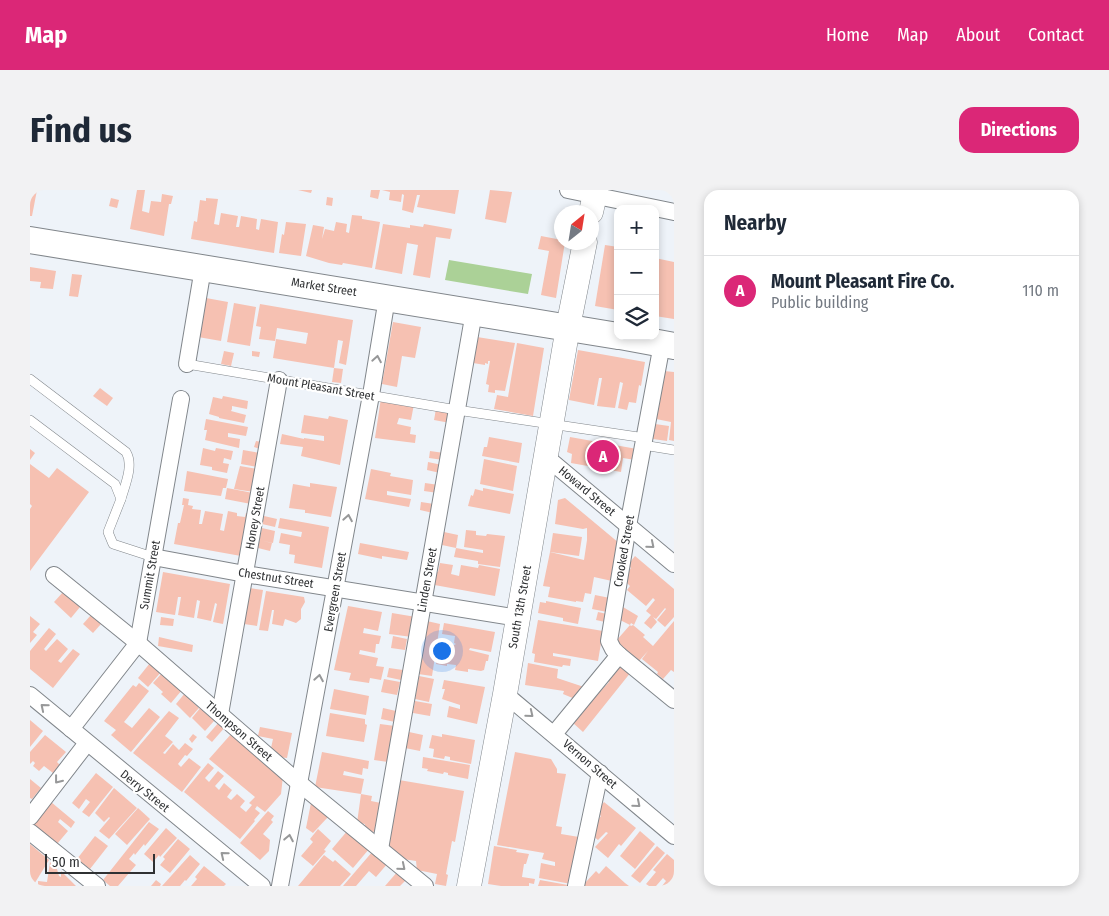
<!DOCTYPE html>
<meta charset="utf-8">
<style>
:root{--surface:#fff;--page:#f2f2f3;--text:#1f2937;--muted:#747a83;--line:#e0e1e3;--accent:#db2777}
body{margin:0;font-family:"Fira Sans Condensed",sans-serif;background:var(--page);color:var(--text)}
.controls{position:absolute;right:15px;top:15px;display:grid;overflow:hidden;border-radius:10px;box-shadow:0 2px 8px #0003}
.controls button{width:45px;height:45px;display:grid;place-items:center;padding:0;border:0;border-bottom:1px solid var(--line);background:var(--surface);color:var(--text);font:25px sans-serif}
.compass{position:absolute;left:524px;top:15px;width:45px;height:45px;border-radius:50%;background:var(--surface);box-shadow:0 2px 8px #0003;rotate:30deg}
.scale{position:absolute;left:15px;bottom:12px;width:110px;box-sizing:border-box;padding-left:5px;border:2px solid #2f3133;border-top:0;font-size:14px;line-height:18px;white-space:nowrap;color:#2f3133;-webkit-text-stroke:4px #fff;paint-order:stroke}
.you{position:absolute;left:411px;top:460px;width:18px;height:18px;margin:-12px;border:4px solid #fff;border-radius:50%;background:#1a73e8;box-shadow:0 0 0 8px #1a73e833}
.badge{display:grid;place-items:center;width:32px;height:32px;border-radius:50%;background:var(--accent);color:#fff;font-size:16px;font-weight:700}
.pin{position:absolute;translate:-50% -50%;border:2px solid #fff;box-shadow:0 1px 5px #0006}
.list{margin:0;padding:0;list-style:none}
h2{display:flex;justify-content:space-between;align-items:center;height:65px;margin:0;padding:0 20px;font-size:21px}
h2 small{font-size:16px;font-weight:400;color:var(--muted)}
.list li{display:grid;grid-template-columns:32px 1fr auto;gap:15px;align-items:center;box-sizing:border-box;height:70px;padding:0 20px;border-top:1px solid var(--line)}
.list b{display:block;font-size:19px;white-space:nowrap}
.list p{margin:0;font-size:16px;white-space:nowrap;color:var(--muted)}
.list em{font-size:16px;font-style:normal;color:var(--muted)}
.icon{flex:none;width:28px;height:28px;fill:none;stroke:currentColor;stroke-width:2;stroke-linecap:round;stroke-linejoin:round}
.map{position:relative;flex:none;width:644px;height:696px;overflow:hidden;border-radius:15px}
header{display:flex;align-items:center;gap:30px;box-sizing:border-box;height:70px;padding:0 25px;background:var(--accent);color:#fff}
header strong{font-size:24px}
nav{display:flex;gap:28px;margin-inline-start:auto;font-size:18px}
.intro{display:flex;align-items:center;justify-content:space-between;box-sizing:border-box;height:120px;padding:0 30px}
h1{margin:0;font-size:35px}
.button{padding:12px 22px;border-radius:15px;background:var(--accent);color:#fff;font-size:18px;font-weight:700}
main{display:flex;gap:30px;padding:0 30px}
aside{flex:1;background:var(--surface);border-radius:15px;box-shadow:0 2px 8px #0003}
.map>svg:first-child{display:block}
.green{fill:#abd197}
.building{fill:#f6c1b2}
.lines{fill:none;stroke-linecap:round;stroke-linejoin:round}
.lane-casing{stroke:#81868b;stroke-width:10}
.street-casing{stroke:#81868b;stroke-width:18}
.secondary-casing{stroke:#81868b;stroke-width:25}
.primary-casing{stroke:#81868b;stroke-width:28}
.lane{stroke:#fff;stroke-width:9}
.street{stroke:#fff;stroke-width:16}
.secondary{stroke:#fff;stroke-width:24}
.primary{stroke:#fff;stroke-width:26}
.oneway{stroke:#979899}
.labels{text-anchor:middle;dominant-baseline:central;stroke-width:4.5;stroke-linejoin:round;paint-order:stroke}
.street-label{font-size:12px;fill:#2f3133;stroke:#fff}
</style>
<header>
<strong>Map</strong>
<nav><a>Home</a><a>Map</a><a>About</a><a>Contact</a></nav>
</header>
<div class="intro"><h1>Find us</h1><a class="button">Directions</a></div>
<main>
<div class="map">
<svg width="644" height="696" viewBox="0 0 644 696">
<rect width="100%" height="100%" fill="#eef3f9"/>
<!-- green -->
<path class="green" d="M419,70L502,84L498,104L415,90Z"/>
<!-- building -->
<g class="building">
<path d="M0,0H7L2,26H0Z"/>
<path d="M107,0H115L112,21L119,23L121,11L131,12L132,4L143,6L141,14H139L134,46L100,39Z"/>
<path d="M268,0H282L281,3Z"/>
<path d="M341,0H350L348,9L340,7Z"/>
<path d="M352,0H429L425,24L387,17L390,5H387L383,23L372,20L374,5L372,4L371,12L359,10L360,2Z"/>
<path d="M460,0L482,2L476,33L455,29Z"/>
<path d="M297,7L303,8L302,16L296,15Z"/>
<path d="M81,8L89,10L87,18L79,16Z"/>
<path d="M176,8L188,9L184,34L189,35L191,23L208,26L206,37H209L211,26L227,29L226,39L229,40L231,29L248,32L244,63L161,49L164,31L167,32L170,10L176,11Z"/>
<path d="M322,25L332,26V29L350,32L342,78L313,73L312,75L299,73L276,66L283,35L294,37L292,49L295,39L304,41L306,32L317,34L316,42L319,43Z"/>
<path d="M256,32L276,34L271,66L249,63L252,44L254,45Z"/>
<path d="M353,34L380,38V35L393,37L394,34L422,39L420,49L406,47L400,88L383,85L388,55L377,53L372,84L345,79Z"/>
<path d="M511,46L532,50V52H535L526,108L511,105L519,61L508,59Z"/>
<path d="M575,55L588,57V120L565,116Z"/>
<path d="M625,68L644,72V129L625,126Z"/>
<path d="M0,77L26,81L23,99L10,98L11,92L0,91Z"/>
<path d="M42,84L52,85L48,107L39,106Z"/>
<path d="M176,108L198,112L191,151L168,147Z"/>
<path d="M204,113L226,117L220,156L197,152Z"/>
<path d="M230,114L323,130L316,175L309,173L313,151L308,150L304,178L243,168L246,149L276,154L278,143L247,138L245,151L229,149L231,137L226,136Z"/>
<path d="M363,132L391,137L385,168L372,166L367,197L352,194Z"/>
<path d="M447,147L485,153L475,201L465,200V203L458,202L459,195L456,194L460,171H458V174L455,173V175L443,173Z"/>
<path d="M487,153L514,158L503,226L464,219L467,205L478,207Z"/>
<path d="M548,160L615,172L611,196L609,195L606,213L599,212L597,220L588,218L593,193L590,192L585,218L567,216L572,188H569L564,215L539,210Z"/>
<path d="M194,161L204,163L201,176L191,174Z"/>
<path d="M222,161L230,162L229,167L222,166Z"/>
<path d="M304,178L313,179L311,193L302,192Z"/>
<path d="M634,181L644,182V251L639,250L641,232L626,229Z"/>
<path d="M70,198L83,208L77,216L63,206Z"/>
<path d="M193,206L218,211L217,219L202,216V219L201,221L216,225L214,233L189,228V227L179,224L183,207L192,209Z"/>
<path d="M351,208L384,214L381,230L369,228L367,234L381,237L380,244L386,245L385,253L345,248Z"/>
<path d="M406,219L422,222L420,233L404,230Z"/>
<path d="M274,225L298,229L299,226L318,230L310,275L271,266L273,257L250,254L252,244L274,249V248L294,251V246L271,243Z"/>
<path d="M176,229L218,237L216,246L198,243V247L210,249L209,258L175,250L177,240H174Z"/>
<path d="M625,234L639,236L637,251L623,249Z"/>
<path d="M459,247L492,253L489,273L452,266L454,257H457Z"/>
<path d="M540,247L607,259L605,270L593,268L591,282L541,273L542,264L537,262Z"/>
<path d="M226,251L232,252L230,259L224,257Z"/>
<path d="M173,258L185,261L186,258L203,261L201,270L194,268L193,273L199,274L197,283L182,280V277L170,275Z"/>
<path d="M0,259L5,263L0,270Z"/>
<path d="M213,260L230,263L227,277L211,274Z"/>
<path d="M400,261L414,263L413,270L399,268Z"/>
<path d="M454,269L487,276L483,301L450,294Z"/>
<path d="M398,272L412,275L410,283L397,280Z"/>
<path d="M0,274L19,288L27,278L59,302L0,381V319L2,316L0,314Z"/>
<path d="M210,276L228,279L224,302L204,299Z"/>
<path d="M341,279L361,283L360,286L383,290L381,305L357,301V305L381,309L379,317L335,309Z"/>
<path d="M157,281L198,289L196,298H193L191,306L154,301Z"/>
<path d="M280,293L307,297L301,327L277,323H275V320L259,318L263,294L280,297Z"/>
<path d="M395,293L409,295L408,303L394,301Z"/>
<path d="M197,298L223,303L221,314L195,309Z"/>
<path d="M453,298L484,304L480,324L438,316L441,305L443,306L445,299L453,301Z"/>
<path d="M153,308L159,309L158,315L163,316L162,319L171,320L169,334H172L175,321L193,324L190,340L194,341L198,321L207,323V326L215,327L216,323H219L211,366L144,354L148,333H150L154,315H152Z"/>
<path d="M535,308L589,353L582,391L564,387L561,404L555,403L553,412L546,411V412L518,407L520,397L513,396L520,362L554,370L557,350V338L553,339L525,334L528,310Z"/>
<path d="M391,312L404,314L403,323L390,320Z"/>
<path d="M234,326L247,329L245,337L232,334Z"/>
<path d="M250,328L299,337L292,378L264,373L265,365L259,364L260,355L249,353L251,343L271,347L272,342L248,338Z"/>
<path d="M232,338L245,341L243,353L233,351L242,353L240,361L228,358Z"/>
<path d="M436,340L446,341V345L456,346L457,344L475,346L470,377L448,374V371L424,367L426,358L453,363V360L434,357Z"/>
<path d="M414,342L428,345L426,358L412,355Z"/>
<path d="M523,343L552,347L549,366L520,362Z"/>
<path d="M330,353L379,362L377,370L352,366V369L328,364Z"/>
<path d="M605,366L644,399V427L635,437L627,430L636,419L635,418L626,429L623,427L627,432L621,439L614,433L621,425L616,421L625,410L623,408L616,416L597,400L600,396L595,391L596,385L601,378L598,375Z"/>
<path d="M410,373L423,375L421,384L429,386L431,375L448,378L449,375L470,379L465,406L399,394L401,381L408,382Z"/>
<path d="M133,382L200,394L193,434L183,432L187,414L185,413L181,431L167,428L170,411L167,410L164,428L148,425L151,407H148L145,425L126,422Z"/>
<path d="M213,397L233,400L227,436L207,433Z"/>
<path d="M34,401L50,417L41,428L24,412Z"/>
<path d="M236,401L274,407L275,412L271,419V429L266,433L255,429L253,436L242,434L244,420H242L238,441L229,440Z"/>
<path d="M565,405L580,408L577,422L562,419Z"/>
<path d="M516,411L551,418L548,434L533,431V428L508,423L510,412L516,413Z"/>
<path d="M318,416L352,422L348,441L334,438L333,443L351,446L349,454H346L345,463L330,460L329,464L348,468L346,476L354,477L351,490L340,488L339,493L319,490L321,483L304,480Z"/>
<path d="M593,417L608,426L604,435L601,433L600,435L590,430L591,428L588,427Z"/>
<path d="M568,422L577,424L575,432L566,430Z"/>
<path d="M362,423L386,427L382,447L359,444Z"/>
<path d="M61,425L71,434L63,443L53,434Z"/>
<path d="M0,426L10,434L3,442L7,445L0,453Z"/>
<path d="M131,427L144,429L143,436L130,435Z"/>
<path d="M508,430L573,441L568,471L523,463V466L541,469L540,476L533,475L532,477L504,472L505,464L502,463Z"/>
<path d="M397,431L410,434L402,486L388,484Z"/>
<path d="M644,431V482L641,480L633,489L627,484L628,482L612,469L618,461L609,471L586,451L600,435L601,436L603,435L615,445L613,447L623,456Z"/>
<path d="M414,433L465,442L461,462L440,458L439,460L459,465L458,471H456L454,480L451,481L438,479V482L425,480L426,475L417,474V476L406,474L408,463L415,464L417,455L422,456L426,454L424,453L425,446L412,444Z"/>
<path d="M19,438L26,444L14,459L16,461L27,449L38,459L28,471L31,473L43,459L50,464L23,498L0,479V461Z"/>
<path d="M363,446L377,449L375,460L361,458Z"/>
<path d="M129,447L163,455L162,462L128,456Z"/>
<path d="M586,470L601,482L553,542L542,532L579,492L577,490Z"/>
<path d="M120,473L131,482L118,497L108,488Z"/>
<path d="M498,473L528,479L527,488L554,497L545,509L533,504L534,501L495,495Z"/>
<path d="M359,478L373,480L371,490L357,487Z"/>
<path d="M132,483L152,500L141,513L131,504L133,502L123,493Z"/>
<path d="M389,486L404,489L399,512L385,509Z"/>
<path d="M354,489L370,492L367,505L351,502Z"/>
<path d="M414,490L455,497L447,534L417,527L419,516L430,519V515L412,509L415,499H412Z"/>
<path d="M109,493L119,501L94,532L102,538L119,518L130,527L101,562L81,545L86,540L74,531L103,495L106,497Z"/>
<path d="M304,499L339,506L336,525L300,519Z"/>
<path d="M155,503L169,518L160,528L146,514Z"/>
<path d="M385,511L402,514L400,526L383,523Z"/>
<path d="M171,517L184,531L175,541L162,528Z"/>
<path d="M353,518L366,521L365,532L351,529Z"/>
<path d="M139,521L149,528L135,546L143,552L133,563L135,564L143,554L149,560L155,553L163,559L157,566L155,565L148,574L151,577L159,568L171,577L152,602L103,563Z"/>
<path d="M300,523L335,529V534L337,535L334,552L296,546Z"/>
<path d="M0,530L13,541L0,557Z"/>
<path d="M190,531L196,536L182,552L176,547Z"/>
<path d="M350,534L365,536L358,572L344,570Z"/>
<path d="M230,537L262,543L257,568L248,567V565L241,558L243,549L228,546Z"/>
<path d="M379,542L393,545L390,561L375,558Z"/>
<path d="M202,543L253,586L251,604L235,622L227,616L225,619L230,623L224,630L225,631L210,649L154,602L178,573L184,578L175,588L179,592L188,581L194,586L185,596L189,600L194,593L202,600L197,607L201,610L207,604L215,611L210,617L216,622L222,615L219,613L225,607L179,569Z"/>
<path d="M163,544L167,547L162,553L159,549Z"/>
<path d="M412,544L445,550L441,574L420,570V567L415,566L414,569L403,567L404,559L399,558L402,545L412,547Z"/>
<path d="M15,545L36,562L27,572L30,575L23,583L14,576L9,581L3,576L5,573L3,571L0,574V562Z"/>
<path d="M292,562L339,571L338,579L333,578L332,585L314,581L313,585L334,589L331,604L285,597Z"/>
<path d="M485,562L521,569L527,579V583L536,584L526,636L532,637L531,644L549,647L541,694L509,688L511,673L525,676V672L512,669L514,663L467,655Z"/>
<path d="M393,567L440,575L438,589L418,585V583L414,582L413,584L397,581L398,579L392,578Z"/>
<path d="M66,583L83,597L59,627L52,622L60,612L56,609L49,619L42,613Z"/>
<path d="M0,589L11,598L2,609L0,608Z"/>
<path d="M369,590L434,601L425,652L422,651L416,684L418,685L416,696L405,694L407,684L387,680L386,671L373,669L357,656Z"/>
<path d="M84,598L107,618L79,649L69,641L80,628L79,627L74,632L65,623Z"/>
<path d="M331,604L342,606L341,611L351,613L346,642L334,641L335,634L327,633Z"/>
<path d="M21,612L45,632L41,638L30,629L28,632L38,641L27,654L3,634Z"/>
<path d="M574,612L606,638L591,656L589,654L578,668L565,657L578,643L576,642L568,650L563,646L566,632L571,626L566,622Z"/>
<path d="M281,613L298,627L283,643L276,638Z"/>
<path d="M108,618L120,629L97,655L85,644Z"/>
<path d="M238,621L244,626L241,630L243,632L233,644L240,650L239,661L230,670L210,653Z"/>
<path d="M119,632L129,639L115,656L114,654L105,665L104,663L99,669L106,675L88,696H80L73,690Z"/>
<path d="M136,638L147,648L130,667L129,665L123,672L114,664Z"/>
<path d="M288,639L301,651L294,660L296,661L283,676L271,666L283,652L280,649Z"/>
<path d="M318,640L339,659L323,678L302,659Z"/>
<path d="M610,641L625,654L605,679L590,666Z"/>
<path d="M65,646L78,656L60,679L47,669Z"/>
<path d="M148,649L160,659L140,683L130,675L135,669L133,667Z"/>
<path d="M0,654L19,670L3,696H0Z"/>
<path d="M464,656L487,660L486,662L499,664L496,674H494L492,687L505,689L504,694L499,693V696H471L458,694Z"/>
<path d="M627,656L635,663L610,693L601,686Z"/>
<path d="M343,661L358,673L346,687L339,681L326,696H313Z"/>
<path d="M637,664L644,670V696H632L636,691L633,688L626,696H619L616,694L626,682L623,680Z"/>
<path d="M160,665L170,674L156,691L155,690L150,696H132Z"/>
<path d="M294,665L303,672L305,670L321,684L310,696H268Z"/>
<path d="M20,672L27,679L29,686L31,687V681L46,696H8V691L17,692Z"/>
<path d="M174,676L196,694L194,696H161L167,689L165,687Z"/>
<path d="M576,676L595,693L599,696H555V693L566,681L569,684Z"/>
<path d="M368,681L377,689L370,696H355Z"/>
<path d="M126,690L131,694L130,696H121Z"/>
<path d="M510,690L538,695V696H508Z"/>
</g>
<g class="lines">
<!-- lane casing -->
<g class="lane-casing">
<g id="lane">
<path d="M157,174L427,220L615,248"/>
<path d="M0,189L96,262C104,275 95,295 91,309"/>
<path d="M0,230L85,294L91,309L78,342L83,354L123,367"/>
<path d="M613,255L644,260"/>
</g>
</g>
<!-- street casing -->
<g class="street-casing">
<g id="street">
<path d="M538,0L644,22"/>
<path d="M157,174L173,78"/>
<path d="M516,267L644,374"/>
<path d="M123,367L215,384L488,428"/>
<path d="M24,385L108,453L269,593L395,696"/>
<path d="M589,465L644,510"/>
<path d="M475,504L644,646"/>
<path d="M0,505L232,696"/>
<path d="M190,524L249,190"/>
<path d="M41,539L108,453L151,209"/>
<path d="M524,544L589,465L583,459L579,451L598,336L632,154"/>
<path d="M0,627L57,553"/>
<path d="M0,642L67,696"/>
<path d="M350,659L444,122"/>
<path d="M250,696L341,205L357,108"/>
<path d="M546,696L570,583"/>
</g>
</g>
<!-- secondary casing -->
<g class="secondary-casing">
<g id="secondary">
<path d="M561,22L566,0"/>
<path d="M439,696L475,504L538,137L555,52"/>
</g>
</g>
<!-- primary casing -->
<g class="primary-casing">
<g id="primary">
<path d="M0,50L588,146"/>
<path d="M590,146L644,156"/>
</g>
</g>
<!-- lane -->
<use href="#lane" class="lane"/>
<!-- street -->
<use href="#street" class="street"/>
<!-- secondary -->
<use href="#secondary" class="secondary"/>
<!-- primary -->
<use href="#primary" class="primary"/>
</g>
<!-- one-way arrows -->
<defs><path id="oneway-chevron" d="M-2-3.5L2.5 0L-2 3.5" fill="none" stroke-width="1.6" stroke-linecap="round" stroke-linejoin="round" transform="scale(1.25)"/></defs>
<g class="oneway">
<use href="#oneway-chevron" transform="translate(347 169) rotate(-80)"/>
<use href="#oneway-chevron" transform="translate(318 328) rotate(-80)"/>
<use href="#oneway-chevron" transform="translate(621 355) rotate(40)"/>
<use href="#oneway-chevron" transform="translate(289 488) rotate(-80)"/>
<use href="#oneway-chevron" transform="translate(14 517) rotate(-140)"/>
<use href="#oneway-chevron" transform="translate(500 524) rotate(39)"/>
<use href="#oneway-chevron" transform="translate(28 590) rotate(128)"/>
<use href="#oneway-chevron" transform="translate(607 614) rotate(40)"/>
<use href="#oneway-chevron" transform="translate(259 648) rotate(-79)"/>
<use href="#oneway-chevron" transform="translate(194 665) rotate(-141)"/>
<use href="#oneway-chevron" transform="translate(372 677) rotate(40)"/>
</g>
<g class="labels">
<!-- street labels -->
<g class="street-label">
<text transform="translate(294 97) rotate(9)">Market Street</text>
<text transform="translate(291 197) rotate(10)">Mount Pleasant Street</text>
<text transform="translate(557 301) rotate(40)">Howard Street</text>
<text transform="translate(225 328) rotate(-80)">Honey Street</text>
<text transform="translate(594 361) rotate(-80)">Crooked Street</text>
<text transform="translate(120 385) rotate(-80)">Summit Street</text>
<text transform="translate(246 388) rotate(9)">Chestnut Street</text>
<text transform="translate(397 390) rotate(-80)">Linden Street</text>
<text transform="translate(305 402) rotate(-80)">Evergreen Street</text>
<text transform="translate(490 417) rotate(-80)">South 13th Street</text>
<text transform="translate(209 541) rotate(41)">Thompson Street</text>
<text transform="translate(560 574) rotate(41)">Vernon Street</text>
<text transform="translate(115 601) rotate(39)">Derry Street</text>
</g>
</g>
</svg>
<div class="controls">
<button>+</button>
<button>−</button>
<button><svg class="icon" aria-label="layers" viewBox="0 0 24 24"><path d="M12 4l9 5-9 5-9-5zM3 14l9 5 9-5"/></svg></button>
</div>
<svg class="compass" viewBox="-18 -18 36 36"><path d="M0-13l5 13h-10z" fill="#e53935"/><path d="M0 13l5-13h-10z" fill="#747a83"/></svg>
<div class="scale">50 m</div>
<div class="you"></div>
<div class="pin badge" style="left:573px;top:266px">A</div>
</div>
<aside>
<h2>Nearby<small></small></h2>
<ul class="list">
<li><span class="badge">A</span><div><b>Mount Pleasant Fire Co.</b><p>Public building</p></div><em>110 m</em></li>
</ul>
</aside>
</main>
